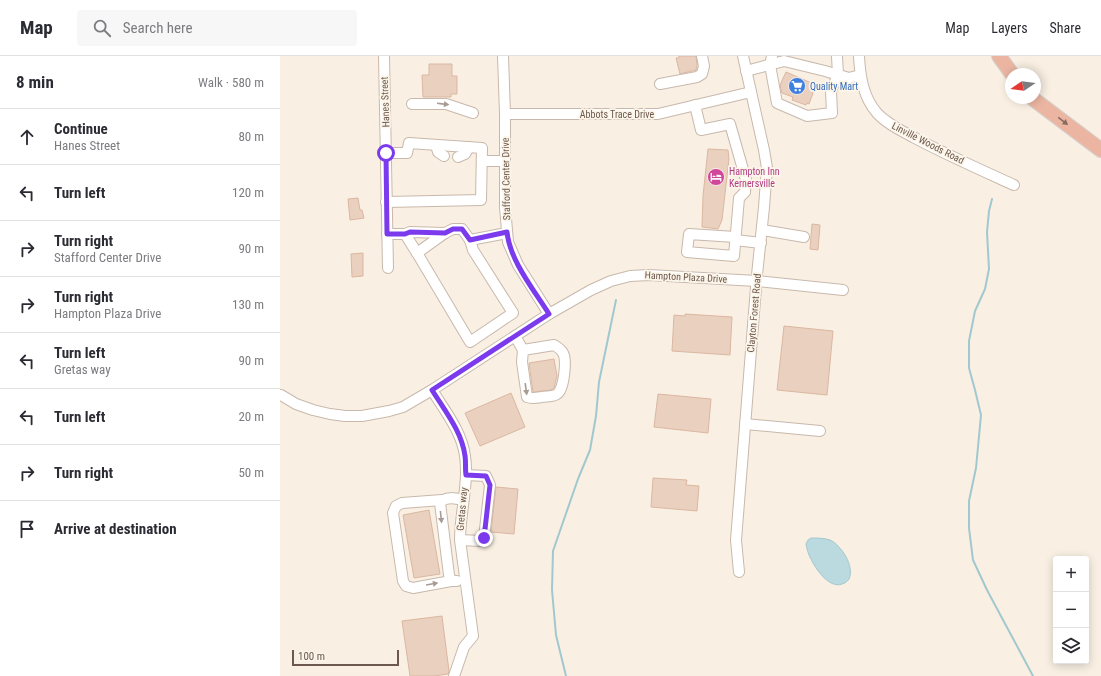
<!DOCTYPE html>
<meta charset="utf-8">
<style>
:root{--surface:#fff;--page:#f7f7f7;--text:#2b2b33;--muted:#7c7c81;--line:#e1e1e2}
body{margin:0;font-family:"Roboto Condensed",sans-serif;background:var(--page);color:var(--text)}
.controls{position:absolute;right:12px;bottom:12px;display:grid;overflow:hidden;border-radius:4px;box-shadow:0 2px 10px #0003}
.controls button{width:36px;height:36px;display:grid;place-items:center;padding:0;border:0;border-bottom:1px solid var(--line);background:var(--surface);color:var(--text);font:20px sans-serif}
.compass{position:absolute;left:725px;top:12px;width:36px;height:36px;border-radius:50%;background:var(--surface);box-shadow:0 2px 10px #0003;rotate:257deg}
.scale{position:absolute;left:12px;bottom:10px;width:107px;box-sizing:border-box;padding-left:4px;border:2px solid #6d584d;border-top:0;font-size:11px;line-height:14px;white-space:nowrap;color:#6d584d;-webkit-text-stroke:3px #fcf5e9;paint-order:stroke}
.stop{position:absolute;width:12px;height:12px;margin:-9px;border:3px solid #7c3aed;border-radius:50%;background:#fff}
.stop.end{background:#7c3aed;border-color:#fff;box-shadow:0 1px 4px #0008}
.list{margin:0;padding:0;list-style:none}
h2{display:flex;justify-content:space-between;align-items:center;height:52px;margin:0;padding:0 16px;font-size:17px}
h2 small{font-size:13px;font-weight:400;color:var(--muted)}
.list li{display:grid;grid-template-columns:26px 1fr auto;gap:12px;align-items:center;box-sizing:border-box;height:56px;padding:0 16px;border-top:1px solid var(--line)}
.list b{display:block;font-size:15px;white-space:nowrap}
.list p{margin:0;font-size:13px;white-space:nowrap;color:var(--muted)}
.list em{font-size:13px;font-style:normal;color:var(--muted)}
.icon{flex:none;width:22px;height:22px;fill:none;stroke:currentColor;stroke-width:2;stroke-linecap:round;stroke-linejoin:round}
.map{position:relative;flex:none;width:821px;height:620px;overflow:hidden}
header{display:flex;align-items:center;gap:24px;box-sizing:border-box;height:56px;padding:0 20px;background:var(--surface);border-bottom:1px solid var(--line)}
header strong{font-size:19px}
nav{display:flex;gap:22px;margin-inline-start:auto;font-size:14px}
.search{width:280px;height:36px;background:var(--page);display:flex;align-items:center;gap:10px;box-sizing:border-box;padding:0 14px;border-radius:4px;color:var(--muted);font-size:15px}
main{display:flex}
aside{flex:1;background:var(--surface)}
.map>svg:first-child{display:block}
.water{fill:#bbdadf;stroke:#a2c8cf}
.lines{fill:none;stroke-linecap:round;stroke-linejoin:round}
.stream{stroke:#a2c8cf;stroke-width:2}
.building{fill:#ead0be;stroke:#dbb7a1}
.minor-casing{stroke:#c8b8ac;stroke-width:12}
.highway-casing{stroke:#d6d0cd;stroke-width:16}
.minor{stroke:#fff;stroke-width:10}
.highway{stroke:#ebb5a2;stroke-width:14}
.oneway{fill:#a79b94}
.oneway2{fill:#866b5e}
.route{stroke:#7c3aed;stroke-width:5}
.labels{text-anchor:middle;dominant-baseline:central;stroke-width:3.5;stroke-linejoin:round;paint-order:stroke}
.shop-label{font-size:10px;fill:#366cbe;stroke:#fcf5e9;text-anchor:start}
.street-label{font-size:10px;fill:#6d584d;stroke:#fcf5e9}
.hotel-label{font-size:10px;fill:#b23c85;stroke:#fcf5e9;text-anchor:start}
</style>
<header>
<strong>Map</strong>
<div class="search"><svg class="icon" aria-label="search" viewBox="0 0 24 24"><circle cx="10" cy="10" r="6"/><path d="M15 15l6 6"/></svg>Search here</div>
<nav><a>Map</a><a>Layers</a><a>Share</a></nav>
</header>
<main>
<aside>
<h2>8 min<small>Walk · 580 m</small></h2>
<ul class="list">
<li><svg class="icon" aria-label="ahead" viewBox="0 0 24 24"><path d="M12 20V5M6 11l6-6 6 6"/></svg><div><b>Continue</b><p>Hanes Street</p></div><em>80 m</em></li>
<li><svg class="icon" aria-label="left" viewBox="0 0 24 24"><path d="M17 20v-9H6M10 6l-5 5 5 5"/></svg><div><b>Turn left</b></div><em>120 m</em></li>
<li><svg class="icon" aria-label="right" viewBox="0 0 24 24"><path d="M7 20v-9h11M14 6l5 5-5 5"/></svg><div><b>Turn right</b><p>Stafford Center Drive</p></div><em>90 m</em></li>
<li><svg class="icon" aria-label="right" viewBox="0 0 24 24"><path d="M7 20v-9h11M14 6l5 5-5 5"/></svg><div><b>Turn right</b><p>Hampton Plaza Drive</p></div><em>130 m</em></li>
<li><svg class="icon" aria-label="left" viewBox="0 0 24 24"><path d="M17 20v-9H6M10 6l-5 5 5 5"/></svg><div><b>Turn left</b><p>Gretas way</p></div><em>90 m</em></li>
<li><svg class="icon" aria-label="left" viewBox="0 0 24 24"><path d="M17 20v-9H6M10 6l-5 5 5 5"/></svg><div><b>Turn left</b></div><em>20 m</em></li>
<li><svg class="icon" aria-label="right" viewBox="0 0 24 24"><path d="M7 20v-9h11M14 6l5 5-5 5"/></svg><div><b>Turn right</b></div><em>50 m</em></li>
<li><svg class="icon" aria-label="arrive" viewBox="0 0 24 24"><path d="M6 21V4h12l-3 4 3 4H6"/></svg><div><b>Arrive at destination</b></div></li>
</ul>
</aside>
<div class="map">
<svg width="821" height="620" viewBox="0 0 821 620">
<rect width="100%" height="100%" fill="#f9f0e3"/>
<!-- water -->
<path class="water" d="M531,482C537,482 544,482 550,484C561,489 575,510 569,523C567,526 565,527 562,528C549,533 535,512 531,503C528,498 527,493 526,488L528,484Z"/>
<g class="lines">
<!-- stream -->
<g class="stream">
<path d="M712,143L709,155L707,176L709,213L705,233L695,255L689,285V312L695,334L701,359L696,412L689,445V472L693,504L707,534L753,620"/>
<path d="M286,620L276,579L272,534L273,495L298,423L310,394L316,360L319,326L336,244"/>
</g>
</g>
<!-- building -->
<g class="building">
<path d="M399,0H416L417,10L416,14L400,18L396,2H399Z"/>
<path d="M149,8H172V20H177V38H171V41H143L142,19H149Z"/>
<path d="M506,16L536,29L529,48L527,47L526,49L512,44L513,41L502,37L500,29Z"/>
<path d="M428,93L448,94L449,103L442,164L438,173L422,171L423,140Z"/>
<path d="M78,142L80,154H82L84,162L70,164L68,143Z"/>
<path d="M532,168L540,169L538,194L530,193Z"/>
<path d="M83,197V220L72,221L71,198Z"/>
<path d="M405,258L452,261L450,299L392,295L394,259L405,260Z"/>
<path d="M504,270L553,275L547,339L497,334Z"/>
<path d="M274,303L277,320L274,332L271,334L253,336L249,307Z"/>
<path d="M231,337L245,371L200,390L185,357Z"/>
<path d="M378,338L431,343L428,377L374,371Z"/>
<path d="M373,422L407,424L406,429L419,430L417,455L371,451Z"/>
<path d="M216,431L238,433L234,478L211,476Z"/>
<path d="M149,454L160,518L134,522L123,459Z"/>
<path d="M162,560L169,615L168,618L154,620H130L122,565Z"/>
</g>
<g class="lines">
<!-- minor casing -->
<g class="minor-casing">
<g id="minor">
<path d="M104,0L108,212"/>
<path d="M223,0L225,58V151L228,186L238,209L269,258"/>
<path d="M492,0L490,9L497,47L527,60L552,57L551,35L558,19L557,0"/>
<path d="M579,0C580,20 583,41 597,57C607,68 622,75 635,82C667,99 701,114 734,129"/>
<path d="M466,15L504,5L545,15L569,22L580,19"/>
<path d="M380,28L417,21L422,18L424,10L422,0"/>
<path d="M132,48H166L193,57"/>
<path d="M415,49L421,74L450,68L466,124L465,136L459,142L454,200L407,196L409,178L455,181"/>
<path d="M225,58H378L471,36"/>
<path d="M156,89L158,96L164,100"/>
<path d="M106,97H127L129,87L202,92L201,144L106,146"/>
<path d="M178,101L185,98L189,91"/>
<path d="M202,105H225"/>
<path d="M482,174L524,181"/>
<path d="M107,178H125L137,197L165,177L173,173H182L190,184L227,177"/>
<path d="M125,178L130,176L165,177"/>
<path d="M455,184L481,187"/>
<path d="M137,197L190,286L233,257L193,194L190,184"/>
<path d="M235,280L243,294L242,306L247,341C252,343 256,342 262,341C266,340 274,341 277,338C284,334 287,304 283,297C281,293 277,291 274,289L243,294"/>
<path d="M152,334C165,355 182,376 185,400C189,426 180,457 180,484L193,580L184,591L174,620"/>
<path d="M1,339L16,348L33,354L50,358L65,360H82L109,355L123,351L152,334L269,258L311,234L331,225L350,220L369,219L477,225L563,234"/>
<path d="M465,368L540,375"/>
<path d="M162,444L122,447L116,450L113,457L123,525L126,530L133,532L171,525"/>
<path d="M180,484L201,485L204,482L210,429L206,420L186,419"/>
<path d="M459,516L456,484L477,219L484,151L487,112L484,94L463,0"/>
<path d="M177,525H171L169,519L160,447C165,440 175,442 183,444"/>
</g>
</g>
<!-- highway casing -->
<g class="highway-casing">
<g id="highway">
<path d="M719,0L732,18"/>
<path d="M752,42L821,94"/>
</g>
</g>
<!-- minor -->
<use href="#minor" class="minor"/>
<!-- highway -->
<use href="#highway" class="highway"/>
</g>
<!-- one-way arrows -->
<defs><path id="oneway-solid" d="M-6-.8H1V-3.2L6.5 0L1 3.2V.8H-6Z"/></defs>
<g class="oneway">
<use href="#oneway-solid" transform="translate(163 48) rotate(7)"/>
<use href="#oneway-solid" transform="translate(246 333) rotate(82)"/>
<use href="#oneway-solid" transform="translate(161 461) rotate(84)"/>
<use href="#oneway-solid" transform="translate(152 528) rotate(-10)"/>
</g>
<use class="oneway2" href="#oneway-solid" transform="translate(783 65) rotate(37)"/>
<g class="lines">
<!-- route -->
<path class="route" d="M106,97L107,178H125L130,176L165,177L173,173H182L190,184L227,176C230,205 254,234 269,258L152,334C165,355 182,376 185,400C186,406 185,413 186,419L206,420L210,429L204,482"/>
</g>
<!-- icons -->
<defs>
<g id="supermarket-disc" transform="scale(0.9)"><circle r="9.5" fill="#3f7fe0" stroke="#fcf5e9"/><path d="M-6-5.5h2.5l.6 2H6L4.5 2H-2.5L-4.4-4H-6ZM-1.5 3.2a1.3 1.3 0 1 0 .1 0ZM3 3.2a1.3 1.3 0 1 0 .1 0Z" fill="#fff"/></g>
<g id="hotel-disc" transform="scale(0.9)"><circle r="9.5" fill="#d1479c" stroke="#fcf5e9"/><path d="M-6-4.5h1.5V1H6V5H4.5V3h-9V5H-6ZM-4 0a1.8 1.8 0 1 1 3.6 0ZM.5 0V-2.5h3Q6-2.5 6 0Z" fill="#fff"/></g>
</defs>
<g fill-rule="evenodd">
<use href="#supermarket-disc" x="517" y="30"/>
<use href="#hotel-disc" x="436" y="121"/>
</g>
<g class="labels">
<!-- shop labels -->
<g class="shop-label">
<text x="530" y="30">Quality Mart</text>
</g>
<!-- street labels -->
<g class="street-label">
<text transform="translate(105 46) rotate(-92)">Hanes Street</text>
<text x="337" y="58">Abbots Trace Drive</text>
<text transform="translate(648 87) rotate(27)">Linville Woods Road</text>
<text transform="translate(226 123) rotate(-91)">Stafford Center Drive</text>
<text transform="translate(406 221) rotate(3)">Hampton Plaza Drive</text>
<text transform="translate(474 257) rotate(-85)">Clayton Forest Road</text>
<text transform="translate(182 453) rotate(-85)">Gretas way</text>
</g>
<!-- hotel labels -->
<g class="hotel-label">
<text x="449" y="115">Hampton Inn<tspan x="449" dy="12">Kernersville</tspan></text>
</g>
</g>
</svg>
<div class="controls">
<button>+</button>
<button>−</button>
<button><svg class="icon" aria-label="layers" viewBox="0 0 24 24"><path d="M12 4l9 5-9 5-9-5zM3 14l9 5 9-5"/></svg></button>
</div>
<svg class="compass" viewBox="-18 -18 36 36"><path d="M0-13l5 13h-10z" fill="#e53935"/><path d="M0 13l5-13h-10z" fill="#7c7c81"/></svg>
<div class="scale">100 m</div>
<div class="stop" style="left:106px;top:97px"></div>
<div class="stop end" style="left:204px;top:482px"></div>
</div>
</main>
